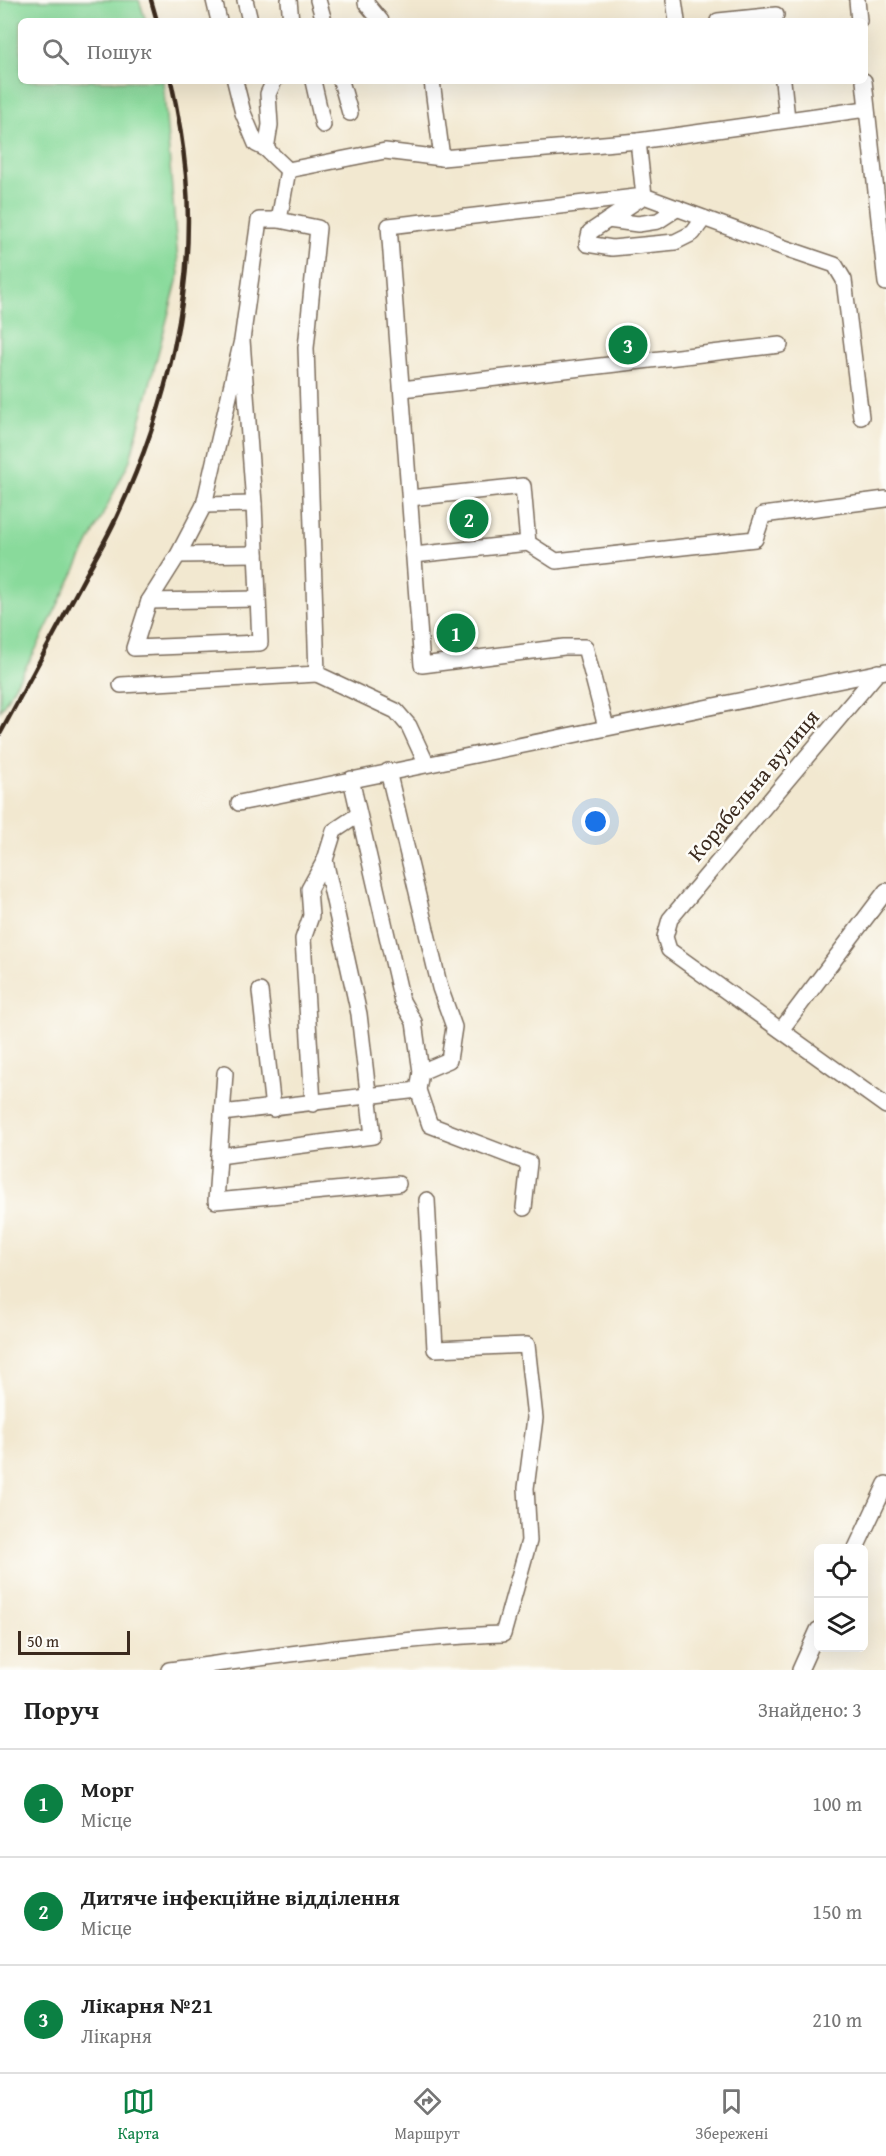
<!DOCTYPE html>
<html lang="uk">
<meta charset="utf-8">
<style>
:root{--surface:#fff;--page:#f6f6f6;--text:#222;--muted:#767676;--line:#e0e0e0;--accent:#0b8043}
body{margin:0;font-family:"Gentium Book Plus",serif;background:var(--page);color:var(--text)}
.controls{position:absolute;right:18px;bottom:18px;display:grid;overflow:hidden;border-radius:9px;box-shadow:0 6px 24px #0002}
.controls button{width:54px;height:54px;display:grid;place-items:center;padding:0;border:0;border-bottom:2px solid var(--line);background:var(--surface);color:var(--text);font:30px sans-serif}
.scale{position:absolute;left:18px;bottom:15px;width:112px;box-sizing:border-box;padding-left:6px;border:3px solid #3b2a1e;border-top:0;font-size:16px;line-height:21px;white-space:nowrap;color:#3b2a1e;-webkit-text-stroke:4px #fdfcf7;paint-order:stroke}
.you{position:absolute;left:596px;top:822px;width:21px;height:21px;margin:-15px;border:4px solid #fff;border-radius:50%;background:#1a73e8;box-shadow:0 0 0 9px #1a73e833}
.badge{display:grid;place-items:center;width:39px;height:39px;border-radius:50%;background:var(--accent);color:#fff;font-size:20px;font-weight:700}
.pin{position:absolute;translate:-50% -50%;border:3px solid #fff;box-shadow:0 2px 6px #0006}
.list{margin:0;padding:0;list-style:none}
h2{display:flex;justify-content:space-between;align-items:center;height:78px;margin:0;padding:0 24px;font-size:26px}
h2 small{font-size:20px;font-weight:400;color:var(--muted)}
.list li{display:grid;grid-template-columns:39px 1fr auto;gap:18px;align-items:center;box-sizing:border-box;height:108px;padding:0 24px;border-top:2px solid var(--line)}
.list b{display:block;font-size:22px;white-space:nowrap}
.list p{margin:0;font-size:20px;white-space:nowrap;color:var(--muted)}
.list em{font-size:20px;font-style:normal;color:var(--muted)}
.icon{flex:none;width:33px;height:33px;fill:none;stroke:currentColor;stroke-width:2;stroke-linecap:round;stroke-linejoin:round}
.map{position:relative;flex:none;width:886px;height:1670px;overflow:hidden}
.search{position:absolute;background:var(--surface);box-shadow:0 6px 24px #0002;left:18px;right:18px;top:18px;height:66px;display:flex;align-items:center;gap:15px;box-sizing:border-box;padding:0 21px;border-radius:9px;color:var(--muted);font-size:22px}
.sheet{height:402px;background:var(--surface)}
nav{display:flex;justify-content:space-around;align-items:center;box-sizing:border-box;height:84px;border-top:2px solid var(--line);background:var(--surface);font-size:16px;color:var(--muted)}
nav a{display:grid;justify-items:center;gap:3px}
nav .on{color:var(--accent)}
.map>svg:first-child{display:block}
.green{fill:#89da9b;stroke:#62825c;stroke-width:1.5}
.lines{fill:none;stroke-linecap:round;stroke-linejoin:round}
.minor-casing{stroke:#7b6c5c;stroke-width:18}
.minor{stroke:#fff;stroke-width:15}
.rail{stroke:#3b2a1e;stroke-width:4.5}
.labels{text-anchor:middle;dominant-baseline:central;stroke-width:5;stroke-linejoin:round;paint-order:stroke}
.street-label{font-size:22px;fill:#3b2a1e;stroke:#fdfcf7}
</style>
<div class="map">
<svg width="886" height="1670" viewBox="0 0 886 1670">
<rect width="100%" height="100%" fill="#fdfcf7"/>
<filter id="ink" filterUnits="userSpaceOnUse"><feTurbulence type="fractalNoise" baseFrequency=".0167" numOctaves="2"/><feDisplacementMap in="SourceGraphic" scale="12" xChannelSelector="R" yChannelSelector="G"/><feConvolveMatrix kernelMatrix="1 2 1 2 8 2 1 2 1" color-interpolation-filters="sRGB"/></filter>
<filter id="wash" filterUnits="userSpaceOnUse"><feTurbulence type="fractalNoise" baseFrequency=".008" numOctaves="4" result="noise"/><feDisplacementMap in="SourceGraphic" scale="24" xChannelSelector="R" yChannelSelector="G"/><feGaussianBlur stdDeviation="1.35" result="paint"/><feColorMatrix in="noise" values="0 0 0 0 0 0 0 0 0 0 0 0 0 0 0 0 0 1.4 0 .05"/><feComposite in="paint" operator="in"/></filter>
<g filter="url(#wash)">
<rect width="100%" height="100%" fill="#f2e8d0"/>
<!-- green -->
<path class="green" d="M0,0H139L146,21H21V81H163L179,274L130,460L34,653L0,711Z"/>
</g>
<g filter="url(#ink)">
<g class="lines">
<!-- minor casing -->
<g class="minor-casing">
<g id="minor">
<path d="M214,0L219,21"/>
<path d="M245,0L250,21"/>
<path d="M289,0L291,21"/>
<path d="M318,0L324,21"/>
<path d="M366,0V3L381,21"/>
<path d="M674,0L677,21"/>
<path d="M857,0L859,21"/>
<path d="M718,21L776,15"/>
<path d="M235,81L243,113L256,144L266,149L288,170L385,151L442,158L638,141L866,109"/>
<path d="M313,81L323,125"/>
<path d="M341,81L350,113"/>
<path d="M432,81L442,158"/>
<path d="M783,81L787,119"/>
<path d="M864,81L886,283"/>
<path d="M266,149L270,125L268,94L274,81"/>
<path d="M704,218L693,233L675,242L612,248L587,244L590,232L644,196L782,247L835,265L844,280L861,417"/>
<path d="M608,220L638,224L658,221L678,208"/>
<path d="M242,340L204,505L178,555L149,601L134,648L260,643L254,504L242,340L259,220H279"/>
<path d="M402,389L780,345"/>
<path d="M410,498L523,486L528,543L556,561L755,539L763,515L886,499"/>
<path d="M204,505L254,504"/>
<path d="M178,555L256,554"/>
<path d="M414,555L528,543"/>
<path d="M149,601L257,599"/>
<path d="M878,672L670,919L665,937L669,950L886,1106"/>
<path d="M317,674L396,711L409,726L426,763"/>
<path d="M121,685L317,674L306,348L318,228L279,220L288,170"/>
<path d="M606,727L585,647H564L422,665L389,226L644,196L638,141"/>
<path d="M388,771L440,988L454,1027L449,1060L421,1072"/>
<path d="M351,779L402,1001L414,1022L421,1072L418,1090L430,1125L529,1163L524,1208"/>
<path d="M239,803L886,671"/>
<path d="M260,991L273,1109"/>
<path d="M781,1030L886,891"/>
<path d="M225,1073L216,1201L398,1184"/>
<path d="M313,1104L303,939L311,916L309,889L325,860"/>
<path d="M222,1113L418,1090"/>
<path d="M219,1156L373,1136L359,1014L325,860L334,831L358,815"/>
<path d="M856,1548L886,1484"/>
<path d="M169,1670C280,1656 392,1638 503,1634L529,1541L526,1488L535,1418L527,1345L435,1349L427,1200"/>
<path d="M800,1670L818,1630"/>
</g>
</g>
<!-- minor -->
<use href="#minor" class="minor"/>
<!-- rail -->
<g class="rail">
<path d="M151,0L157,21"/>
<path d="M0,734C27,685 53,636 80,586C92,563 107,539 118,514C166,410 196,291 186,175C183,143 178,112 171,81"/>
</g>
</g>
</g>
<g class="labels">
<!-- street labels -->
<g class="street-label">
<text transform="translate(753 785) rotate(-50)">Корабельна вулиця</text>
</g>
</g>
</svg>
<div class="controls">
<button><svg class="icon" aria-label="locate" viewBox="0 0 24 24"><circle cx="12" cy="12" r="6"/><path d="M12 2v4M12 18v4M2 12h4M18 12h4"/></svg></button>
<button><svg class="icon" aria-label="layers" viewBox="0 0 24 24"><path d="M12 4l9 5-9 5-9-5zM3 14l9 5 9-5"/></svg></button>
</div>
<div class="scale">50 m</div>
<div class="you"></div>
<div class="pin badge" style="left:456px;top:633px">1</div>
<div class="pin badge" style="left:469px;top:519px">2</div>
<div class="pin badge" style="left:628px;top:345px">3</div>
<div class="search"><svg class="icon" aria-label="search" viewBox="0 0 24 24"><circle cx="10" cy="10" r="6"/><path d="M15 15l6 6"/></svg>Пошук</div>
</div>
<section class="sheet">
<h2>Поруч<small>Знайдено: 3</small></h2>
<ul class="list">
<li><span class="badge">1</span><div><b>Морг</b><p>Місце</p></div><em>100 m</em></li>
<li><span class="badge">2</span><div><b>Дитяче інфекційне відділення</b><p>Місце</p></div><em>150 m</em></li>
<li><span class="badge">3</span><div><b>Лікарня №21</b><p>Лікарня</p></div><em>210 m</em></li>
</ul>
</section>
<nav>
<a class="on"><svg class="icon" aria-label="map" viewBox="0 0 24 24"><path d="M3 6l6-2 6 2 6-2v14l-6 2-6-2-6 2zM9 4v14M15 6v14"/></svg>Карта</a>
<a><svg class="icon" aria-label="directions" viewBox="0 0 24 24"><path d="M12 3l9 9-9 9-9-9zM9 14v-3h6M13 9l2 2-2 2"/></svg>Маршрут</a>
<a><svg class="icon" aria-label="saved" viewBox="0 0 24 24"><path d="M7 4h10v16l-5-4-5 4z"/></svg>Збережені</a>
</nav>
